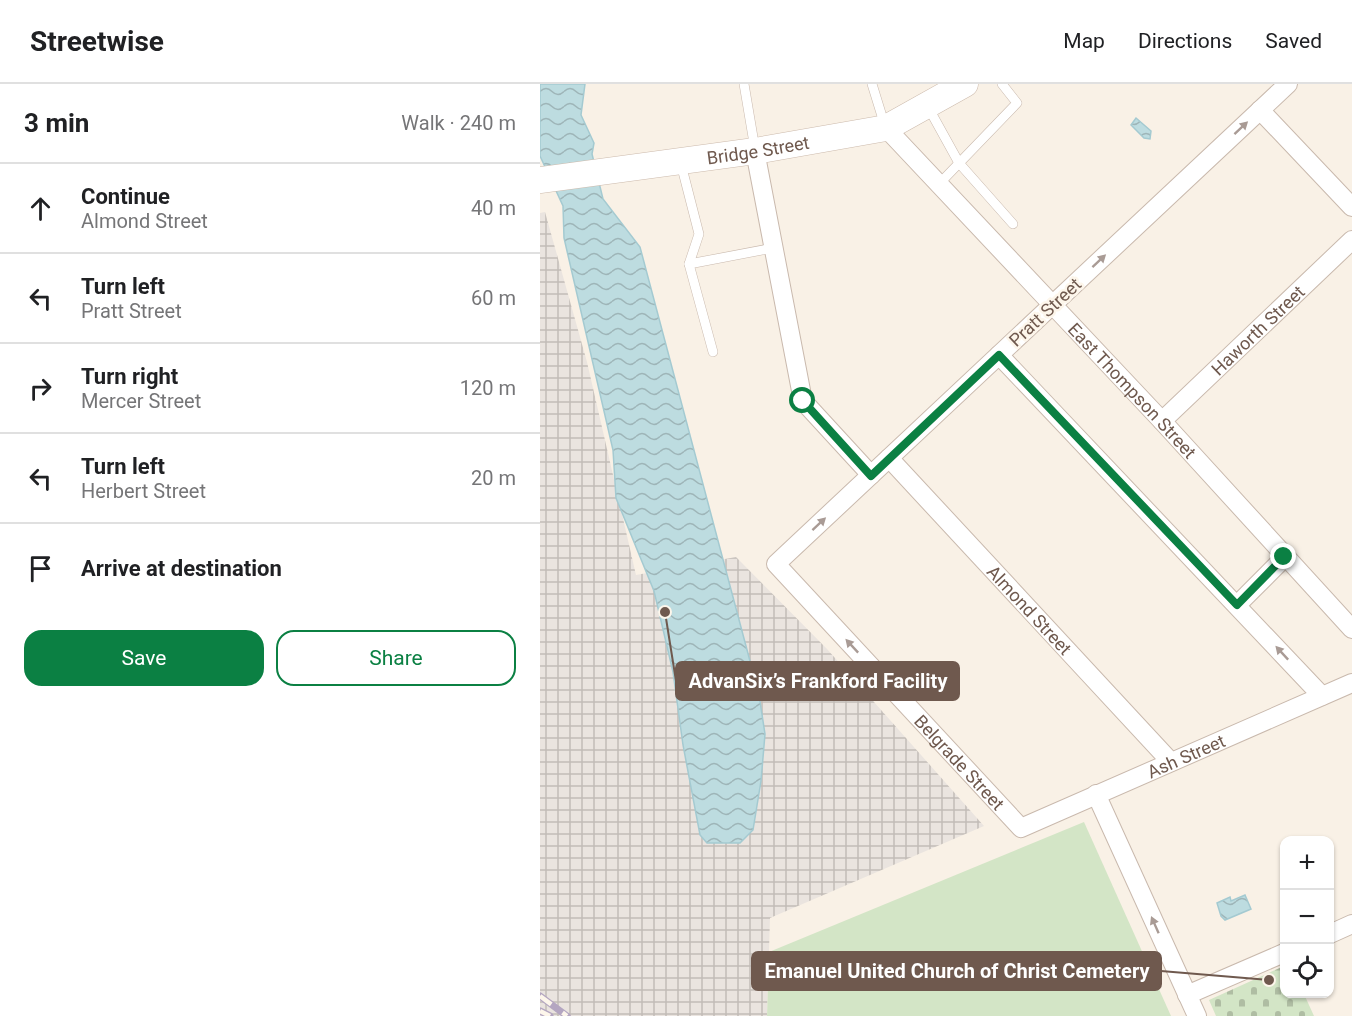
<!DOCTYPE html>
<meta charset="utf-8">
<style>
:root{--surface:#fff;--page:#f6f6f6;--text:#202124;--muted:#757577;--line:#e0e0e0;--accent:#0b8043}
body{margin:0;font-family:Roboto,sans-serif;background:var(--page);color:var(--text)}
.controls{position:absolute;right:18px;bottom:18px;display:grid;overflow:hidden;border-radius:12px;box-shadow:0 2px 4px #0004}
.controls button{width:54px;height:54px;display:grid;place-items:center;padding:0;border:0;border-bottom:2px solid var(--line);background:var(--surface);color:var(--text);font:30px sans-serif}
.stop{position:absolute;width:18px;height:18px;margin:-14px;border:4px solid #0b8043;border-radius:50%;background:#fff}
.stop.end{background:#0b8043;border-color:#fff;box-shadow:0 2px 6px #0008}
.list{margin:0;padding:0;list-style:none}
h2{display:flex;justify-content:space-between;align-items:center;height:78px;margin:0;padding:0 24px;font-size:26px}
h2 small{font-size:20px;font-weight:400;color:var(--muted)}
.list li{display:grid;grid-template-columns:39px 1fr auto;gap:18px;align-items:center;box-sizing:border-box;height:90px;padding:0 24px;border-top:2px solid var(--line)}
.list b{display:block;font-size:22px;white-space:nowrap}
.list p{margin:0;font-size:20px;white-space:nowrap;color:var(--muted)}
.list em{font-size:20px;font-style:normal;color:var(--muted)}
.actions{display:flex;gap:12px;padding:18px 24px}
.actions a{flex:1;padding:14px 0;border:2px solid var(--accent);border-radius:18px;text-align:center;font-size:21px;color:var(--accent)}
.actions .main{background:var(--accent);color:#fff}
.icon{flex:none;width:33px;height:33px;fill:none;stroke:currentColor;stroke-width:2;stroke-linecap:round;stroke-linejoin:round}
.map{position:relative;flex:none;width:812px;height:932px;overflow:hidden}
header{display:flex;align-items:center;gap:36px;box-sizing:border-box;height:84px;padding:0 30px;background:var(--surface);border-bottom:2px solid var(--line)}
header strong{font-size:28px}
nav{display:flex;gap:33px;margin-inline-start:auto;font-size:21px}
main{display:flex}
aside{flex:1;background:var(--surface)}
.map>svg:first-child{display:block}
.industrial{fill:url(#industrial-grid)}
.green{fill:#d3e5c6}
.cemetery{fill:url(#cemetery-stones)}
.water{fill:url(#water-waves);stroke:#a4cad1;stroke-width:1.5}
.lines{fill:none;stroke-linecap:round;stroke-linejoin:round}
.service-casing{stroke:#c9b9ad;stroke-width:10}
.minor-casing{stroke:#c9b9ad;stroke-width:20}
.secondary-casing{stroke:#ccbaac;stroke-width:27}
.service{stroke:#fff;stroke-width:9}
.minor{stroke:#fff;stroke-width:18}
.secondary{stroke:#fff;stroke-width:26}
.rail-casing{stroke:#b4a6c1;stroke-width:7}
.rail{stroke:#fdf6eb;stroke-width:4.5;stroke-dasharray:14;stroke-linecap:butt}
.oneway{fill:#a99b95}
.route{stroke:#0b8043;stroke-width:8}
.labels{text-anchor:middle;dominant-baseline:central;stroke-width:5;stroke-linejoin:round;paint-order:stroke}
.street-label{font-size:18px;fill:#6f594e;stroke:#fdf6eb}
.leader{fill:none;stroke:#6f594e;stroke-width:2}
.callout-dot{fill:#6f594e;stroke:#fdf6eb;stroke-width:2}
.callout{fill:#6f594e;stroke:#6f594e;stroke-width:2}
.callout-label{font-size:20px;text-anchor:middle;font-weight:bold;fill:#fff}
</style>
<header>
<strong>Streetwise</strong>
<nav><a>Map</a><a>Directions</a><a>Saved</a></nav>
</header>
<main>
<aside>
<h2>3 min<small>Walk · 240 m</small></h2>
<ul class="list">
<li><svg class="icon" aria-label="ahead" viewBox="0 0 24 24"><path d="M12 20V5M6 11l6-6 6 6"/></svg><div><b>Continue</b><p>Almond Street</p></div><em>40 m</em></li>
<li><svg class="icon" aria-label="left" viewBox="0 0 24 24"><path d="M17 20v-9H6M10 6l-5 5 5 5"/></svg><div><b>Turn left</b><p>Pratt Street</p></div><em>60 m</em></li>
<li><svg class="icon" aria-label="right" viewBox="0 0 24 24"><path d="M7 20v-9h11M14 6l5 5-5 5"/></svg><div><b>Turn right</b><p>Mercer Street</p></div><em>120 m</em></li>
<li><svg class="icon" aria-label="left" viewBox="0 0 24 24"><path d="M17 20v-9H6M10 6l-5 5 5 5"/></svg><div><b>Turn left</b><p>Herbert Street</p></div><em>20 m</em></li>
<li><svg class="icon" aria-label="arrive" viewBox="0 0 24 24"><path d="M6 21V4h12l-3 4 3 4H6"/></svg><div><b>Arrive at destination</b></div></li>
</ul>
<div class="actions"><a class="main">Save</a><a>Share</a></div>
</aside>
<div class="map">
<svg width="812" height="932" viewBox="0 0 812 932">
<defs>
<pattern id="industrial-grid" width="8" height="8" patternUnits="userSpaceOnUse" patternTransform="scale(1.5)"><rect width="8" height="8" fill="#eae4df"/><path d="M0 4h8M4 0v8" fill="none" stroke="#c2bcb7"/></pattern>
<pattern id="cemetery-stones" width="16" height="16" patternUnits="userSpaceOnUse" patternTransform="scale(1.5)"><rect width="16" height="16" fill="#d3e5c6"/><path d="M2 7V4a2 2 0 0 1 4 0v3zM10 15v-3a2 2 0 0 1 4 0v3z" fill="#afbda3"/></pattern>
<pattern id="water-waves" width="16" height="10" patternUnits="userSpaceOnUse" patternTransform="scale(1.5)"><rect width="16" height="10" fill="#bddce0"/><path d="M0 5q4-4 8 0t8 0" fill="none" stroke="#9eb5b8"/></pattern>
</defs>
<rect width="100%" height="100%" fill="#f9f1e6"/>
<!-- industrial -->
<path class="industrial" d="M5,128L47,278L96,491L196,473L287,565L444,742L230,834L227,932H0V129Z"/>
<!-- green -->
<path class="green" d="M544,738L631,932H227L229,868Z"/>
<!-- cemetery -->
<path class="cemetery" d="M744,882V910H764L774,932H676L669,916Z"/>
<!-- water -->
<g class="water">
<path d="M0,0H45L41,31L54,59L52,70L63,115L100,163L219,611L225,650L221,697L213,746L200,759H167L160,751L143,661L133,588L114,507L76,414L73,366L24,154L23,122L0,72Z"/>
<path d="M596,34L611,47L610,55L604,54L591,41Z"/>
<path d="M705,811L711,825L685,836L681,832L677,819L690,813L691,817Z"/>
</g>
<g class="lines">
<!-- service casing -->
<g class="service-casing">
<g id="service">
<path d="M204,0L215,65"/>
<path d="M332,0L345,42"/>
<path d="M388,23L419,79L473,140"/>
<path d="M141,80L159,150L149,180L173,268"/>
<path d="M399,100L477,19L462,0"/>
<path d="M149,180L233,164"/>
</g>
</g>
<!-- minor casing -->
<g class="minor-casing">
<g id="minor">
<path id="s1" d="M748,0L236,480L481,744L812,599"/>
<path d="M720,26L812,123"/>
<path id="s2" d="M346,44L622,337L812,545"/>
<path d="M215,67L263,317L331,391"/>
<path d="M459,271L782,612"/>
<path id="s3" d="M622,337L812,156"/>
<path id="s4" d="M349,374L631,678"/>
<path d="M697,521L745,473"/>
<path d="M556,710L657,932"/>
<path d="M790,850L812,840"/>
<path d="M647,911L744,869"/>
</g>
</g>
<!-- secondary casing -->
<g class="secondary-casing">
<g id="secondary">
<path id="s5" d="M0,96L215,67L346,44L425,0"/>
</g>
</g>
<!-- service -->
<use href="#service" class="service"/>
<!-- minor -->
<use href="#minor" class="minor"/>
<!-- secondary -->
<use href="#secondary" class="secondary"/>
<!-- rail casing -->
<g class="rail-casing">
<g id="rail">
<path d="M0,912L27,932"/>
<path d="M0,927L10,932"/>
</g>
</g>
<!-- rail -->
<use href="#rail" class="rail"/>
</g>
<!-- one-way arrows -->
<defs><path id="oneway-solid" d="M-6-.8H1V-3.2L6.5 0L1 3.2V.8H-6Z" transform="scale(1.5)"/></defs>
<g class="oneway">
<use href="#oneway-solid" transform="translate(701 44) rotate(-43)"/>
<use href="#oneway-solid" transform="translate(559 177) rotate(-43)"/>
<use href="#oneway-solid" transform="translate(279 440) rotate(-43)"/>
<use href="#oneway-solid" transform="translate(312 562) rotate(-133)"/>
<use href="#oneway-solid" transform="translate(742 569) rotate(-133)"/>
<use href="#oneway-solid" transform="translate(615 841) rotate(-114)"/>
</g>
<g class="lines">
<!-- route -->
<path class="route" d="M263,317L331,392L459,271L697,521L744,473"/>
</g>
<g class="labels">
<!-- street labels -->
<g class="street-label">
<text stroke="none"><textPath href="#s5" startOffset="220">Bridge Street</textPath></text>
<text transform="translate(505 228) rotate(-43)">Pratt Street</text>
<text stroke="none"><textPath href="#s3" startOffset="132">Haworth Street</textPath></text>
<text stroke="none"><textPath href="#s2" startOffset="360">East Thompson Street</textPath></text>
<text stroke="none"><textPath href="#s4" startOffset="207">Almond Street</textPath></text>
<text stroke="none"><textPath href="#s1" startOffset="1242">Ash Street</textPath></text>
<text stroke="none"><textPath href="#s1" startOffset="972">Belgrade Street</textPath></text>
</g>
</g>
<!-- callouts -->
<path class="leader" d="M125 528L136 597M729 896L621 887"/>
<g class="callout-dot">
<circle cx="125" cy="528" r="6"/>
<circle cx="729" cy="896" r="6"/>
</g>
<g class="callout">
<rect x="136" y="578" width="283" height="38" rx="6"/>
<rect x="212" y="868" width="409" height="38" rx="6"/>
</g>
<g class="callout-label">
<text x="278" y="604">AdvanSix’s Frankford Facility</text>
<text x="417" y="894">Emanuel United Church of Christ Cemetery</text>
</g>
</svg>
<div class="controls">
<button>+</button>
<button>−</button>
<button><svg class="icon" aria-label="locate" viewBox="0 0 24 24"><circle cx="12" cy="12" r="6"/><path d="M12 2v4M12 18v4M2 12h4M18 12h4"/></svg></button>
</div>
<div class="stop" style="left:263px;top:317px"></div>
<div class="stop end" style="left:744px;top:473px"></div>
</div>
</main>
